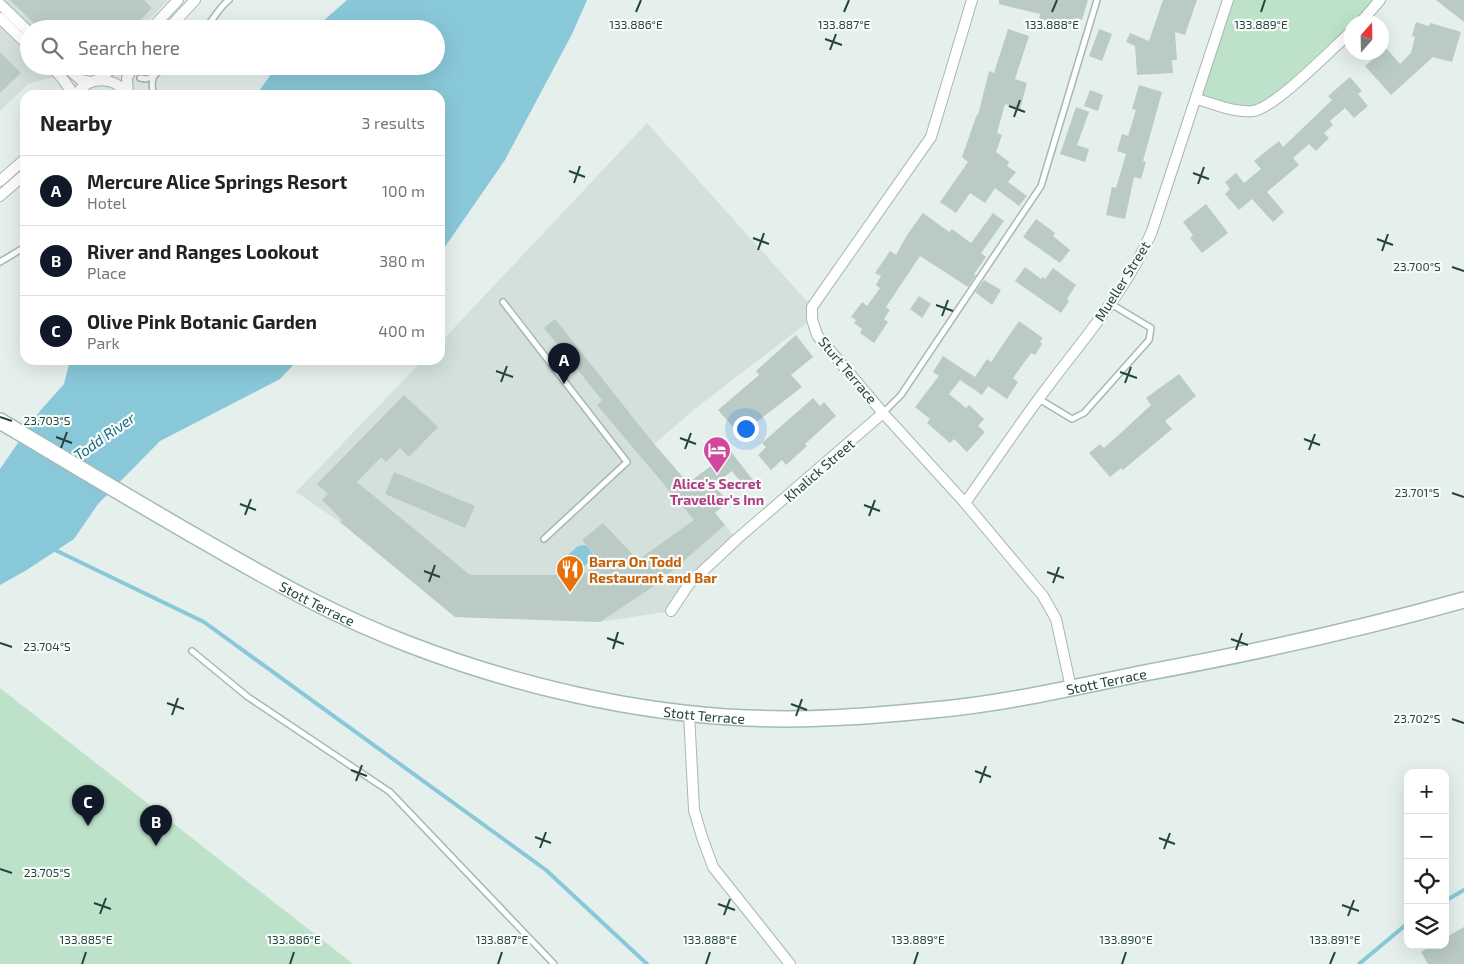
<!DOCTYPE html>
<meta charset="utf-8">
<style>
:root{--surface:#fff;--page:#f2f2f2;--text:#222;--muted:#767676;--line:#e0e0e0;--accent:#111827}
body{margin:0;font-family:"Exo 2",sans-serif;background:var(--page);color:var(--text)}
.controls{position:absolute;right:15px;bottom:15px;display:grid;overflow:hidden;border-radius:10px;box-shadow:0 5px 20px #0002}
.controls button{width:45px;height:45px;display:grid;place-items:center;padding:0;border:0;border-bottom:1px solid var(--line);background:var(--surface);color:var(--text);font:25px sans-serif}
.compass{position:absolute;left:1344px;top:15px;width:45px;height:45px;border-radius:50%;background:var(--surface);box-shadow:0 5px 20px #0002;rotate:20deg}
.you{position:absolute;left:745px;top:428px;width:18px;height:18px;margin:-12px;border:4px solid #fff;border-radius:50%;background:#1a73e8;box-shadow:0 0 0 8px #1a73e833}
.badge{display:grid;place-items:center;width:32px;height:32px;border-radius:50%;background:var(--accent);color:#fff;font-size:16px;font-weight:700}
.pin{position:absolute;translate:-50% -41px;filter:drop-shadow(0 1px 2px #0008)}
.pin::after{content:'';position:absolute;top:26px;width:18px;height:15px;background:inherit;clip-path:polygon(0 0,100% 0,50% 100%)}
.list{margin:0;padding:0;list-style:none}
h2{display:flex;justify-content:space-between;align-items:center;height:65px;margin:0;padding:0 20px;font-size:21px}
h2 small{font-size:16px;font-weight:400;color:var(--muted)}
.list li{display:grid;grid-template-columns:32px 1fr auto;gap:15px;align-items:center;box-sizing:border-box;height:70px;padding:0 20px;border-top:1px solid var(--line)}
.list b{display:block;font-size:19px;white-space:nowrap}
.list p{margin:0;font-size:16px;white-space:nowrap;color:var(--muted)}
.list em{font-size:16px;font-style:normal;color:var(--muted)}
.icon{flex:none;width:28px;height:28px;fill:none;stroke:currentColor;stroke-width:2;stroke-linecap:round;stroke-linejoin:round}
.map{position:relative;flex:none;width:1464px;height:964px;overflow:hidden}
.search{position:absolute;background:var(--surface);box-shadow:0 5px 20px #0002;left:20px;top:20px;width:425px;height:55px;display:flex;align-items:center;gap:12px;box-sizing:border-box;padding:0 18px;border-radius:28px;color:var(--muted);font-size:19px}
.panel{position:absolute;background:var(--surface);box-shadow:0 5px 20px #0002;left:20px;top:90px;width:425px;height:275px;border-radius:15px}
.map>svg:first-child{display:block}
.built{fill:#d3e0db}
.green{fill:#bde2c9}
.water{fill:#89c8d9}
.lines{fill:none;stroke-linecap:round;stroke-linejoin:round}
.stream{stroke:#89c8d9;stroke-width:4}
.building{fill:#bacbc5}
.service-casing{stroke:#a7b8b4;stroke-width:8}
.minor-casing{stroke:#a7b8b4;stroke-width:12}
.secondary-casing{stroke:#a2bcb5;stroke-width:18}
.service{stroke:#fff;stroke-width:5}
.minor{stroke:#fff;stroke-width:10}
.secondary{stroke:#fff;stroke-width:15}
.ticks{fill:none;stroke:#22443d;stroke-width:2}
.labels{text-anchor:middle;dominant-baseline:central;stroke-width:4.5;stroke-linejoin:round;paint-order:stroke}
.street-label{font-size:14px;fill:#22443d;stroke:#f7fbf9}
.hotel-label{font-size:14px;font-weight:bold;fill:#b23c85;stroke:#f7fbf9}
.food-label{font-size:14px;font-weight:bold;fill:#c56008;stroke:#f7fbf9;text-anchor:start}
.water-label{font-size:15px;font-style:italic;fill:#156d86;stroke:#f7fbf9}
.ticks-label{font-size:12px;text-anchor:middle;fill:#22443d;stroke:#f7fbf9;stroke-width:4.5;stroke-linejoin:round;paint-order:stroke}
</style>
<div class="map">
<svg width="1464" height="964" viewBox="0 0 1464 964">
<rect width="100%" height="100%" fill="#e5efec"/>
<!-- built -->
<g class="built">
<path d="M0,0H168L140,29H29V66H103L97,72L77,71L28,84L0,111Z"/>
<path d="M647,123L812,307V319L696,408L654,444L737,539L689,584L671,611L600,622L455,617L340,522L296,492L423,360H440V343Z"/>
</g>
<!-- green -->
<g class="green">
<path d="M1228,0H1380L1361,22H1352L1351,31L1256,111L1197,99Z"/>
<path d="M0,688L353,964H0Z"/>
</g>
<!-- water -->
<g class="water">
<path d="M347,0H587L572,34L505,160L440,254V95H256L277,66H436V29H314Z"/>
<path d="M70,360H298L280,379L160,441L98,504L74,539L25,571L0,585V469L40,411L64,384Z"/>
<path d="M586,545L596,558L584,566L562,571L560,562L578,546Z"/>
</g>
<g class="lines">
<!-- stream -->
<g class="stream">
<path d="M53,549L204,622L546,870L647,964"/>
<path d="M1445,901L1464,890"/>
<path d="M1359,964L1408,923"/>
</g>
</g>
<!-- building -->
<g class="building">
<path d="M10,0H144L152,8L132,29H40Z"/>
<path d="M999,0H1088L1082,20L1077,18L1073,28L1039,18L1040,14L999,4Z"/>
<path d="M1163,0H1197L1185,35L1175,32L1177,60H1172L1173,73L1137,75L1135,46L1126,42L1130,33L1149,41Z"/>
<path d="M1436,0H1464V22Z"/>
<path d="M1416,22L1428,26L1431,23L1461,32L1452,62L1433,57L1391,95L1365,66L1386,48L1400,64L1411,53L1415,37L1412,36Z"/>
<path d="M1008,29L1029,36L1015,79L1027,83L1020,109L1005,104L997,133L1002,135L996,152L1009,162L1007,166L1016,172L1008,182L1027,196L1019,206L995,188L985,203L970,193L956,213L940,202L968,162L962,157L977,114L978,115L989,71L994,73Z"/>
<path d="M1099,29L1112,34L1102,61L1089,56Z"/>
<path d="M0,52L21,73L0,93Z"/>
<path d="M1350,77L1362,91L1358,94L1368,106L1354,118L1345,108L1330,121L1333,125L1324,133L1329,138L1316,151L1309,144L1293,158L1299,165L1267,192L1284,212L1273,222L1252,199L1239,210L1225,194L1230,189L1225,182L1236,173L1244,183L1261,169L1254,161L1279,141L1283,147L1332,100L1328,96Z"/>
<path d="M1139,85L1162,92L1143,161L1146,162L1141,179L1134,177L1125,219L1106,215L1112,187L1116,188L1126,154L1117,151L1122,134L1128,136L1136,110L1132,109Z"/>
<path d="M1090,90L1103,95L1098,111L1084,106Z"/>
<path d="M1076,107L1089,112L1077,145L1089,149L1085,162L1060,154Z"/>
<path d="M1206,204L1228,233L1202,253L1190,238L1193,235L1183,222Z"/>
<path d="M923,213L949,232L952,229L971,243L993,213L1004,221L981,253L986,257L974,274L976,275L968,287L920,256L886,307L890,310L884,319L888,322L874,343L860,333L862,329L854,323L856,320L851,317L862,302L867,306L880,288L876,285L881,276L875,273L890,251L896,255L907,235Z"/>
<path d="M1036,219L1055,233L1053,236L1070,250L1060,263L1023,237Z"/>
<path d="M1025,267L1041,279L1043,277L1045,279L1053,268L1076,285L1067,299L1069,301L1061,313L1015,281Z"/>
<path d="M984,280L1001,290L992,305L975,292Z"/>
<path d="M919,296L931,304L922,318L910,309Z"/>
<path d="M555,319L654,444L688,483L715,463L710,456L725,444L753,480L744,486L732,471L714,485L728,502L715,513L725,525L657,584L600,622L455,617L340,522L342,520L322,500L328,494L317,484L404,395L438,427L409,457L400,448L386,462L381,457L357,482L470,575H583L600,562L582,540L603,523L638,560L694,520L597,405L602,400L544,328Z"/>
<path d="M1019,321L1043,338L1040,342L1042,344L1035,355L1031,353L1013,378L1018,382L1007,399L988,386L982,395L960,380L949,394L966,408L969,405L984,419L978,426L985,432L967,452L954,439L950,443L927,423L930,419L915,407L939,376L933,372L943,356L975,377L987,359L991,362Z"/>
<path d="M796,335L813,357L791,375L802,387L750,427L752,429L742,437L718,410L759,375L756,371Z"/>
<path d="M1179,374L1196,396L1165,421L1172,429L1123,470L1121,468L1110,477L1089,453L1100,444L1104,448L1123,431L1151,405L1146,398Z"/>
<path d="M813,398L820,406L824,402L836,416L805,444L807,446L786,465L782,460L771,470L758,455L766,447L762,443Z"/>
<path d="M394,472L475,506L465,528L385,494Z"/>
<path d="M1464,927V964H1428L1421,952L1433,945H1445V938Z"/>
</g>
<g class="lines">
<!-- service casing -->
<g class="service-casing">
<g id="service">
<path d="M204,29C214,20 218,8 229,0"/>
<path d="M140,78L146,79L152,77"/>
<path d="M153,91C150,78 155,74 164,66"/>
<path d="M0,262L25,247"/>
<path d="M503,302L627,462L544,539"/>
<path d="M1039,399L1072,419L1084,413L1149,340L1151,328L1111,304"/>
<path d="M883,413L901,395L1041,186L1097,0"/>
<path d="M192,651L248,697L390,792L554,964"/>
</g>
</g>
<!-- minor casing -->
<g class="minor-casing">
<g id="minor">
<path d="M972,0L931,137L812,307V319L817,335L883,413L965,503L1043,596L1056,619L1071,688"/>
<path d="M0,4L29,32"/>
<path d="M0,18L29,46"/>
<path d="M1361,22L1380,0"/>
<path d="M151,29L178,0"/>
<path d="M168,29L195,0"/>
<path d="M51,66L62,78L74,95"/>
<path d="M65,66L81,80L90,82"/>
<path d="M97,80L116,66"/>
<path d="M76,95C88,75 116,76 127,95"/>
<path d="M128,95L127,78L133,66"/>
<path d="M1197,99C1215,104 1234,113 1253,111C1274,109 1334,47 1352,31"/>
<path d="M0,181L25,159"/>
<path d="M0,196L25,174"/>
<path d="M965,503C993,464 1020,423 1049,385C1086,336 1128,288 1152,231L1228,0"/>
<path d="M671,611L689,584L737,539L883,413"/>
<path d="M689,713L694,810L702,837L713,867L790,964"/>
</g>
</g>
<!-- secondary casing -->
<g class="secondary-casing">
<g id="secondary">
<path id="s1" d="M0,421C71,463 142,506 214,547C276,583 340,618 408,644C514,685 633,713 747,718C809,721 872,716 933,710C1002,704 1071,688 1139,674C1248,654 1357,630 1464,600"/>
</g>
</g>
<!-- service -->
<use href="#service" class="service"/>
<!-- minor -->
<use href="#minor" class="minor"/>
<!-- secondary -->
<use href="#secondary" class="secondary"/>
</g>
<!-- ticks -->
<path class="ticks" d="M636,12L641,0M844,12L849,0M1052,12L1057,0M1261,12L1265,0M825,39L842,45M830,50L836,34M1009,106L1025,112M1014,117L1020,100M569,171L585,177M1193,173L1209,179M574,183L580,166M1198,184L1204,167M753,238L769,244M1377,239L1393,245M758,250L764,233M1382,251L1388,234M1452,267L1464,271M936,305L953,311M942,316L948,300M496,371L513,377M1120,372L1137,378M501,382L507,366M1125,383L1131,367M0,417L12,421M56,437L72,443M680,438L696,444M1304,439L1320,445M61,448L67,432M685,449L691,433M1309,450L1315,434M1452,493L1464,497M240,504L256,510M864,505L880,511M245,515L251,499M869,516L875,500M424,571L440,577M1047,572L1064,578M429,582L435,565M1053,583L1059,567M607,638L624,644M1231,639L1248,645M0,643L12,647M613,649L618,632M1236,650L1242,633M167,703L184,709M791,704L807,710M172,715L178,698M796,716L802,699M1452,719L1464,723M351,770L367,776M975,771L991,777M356,781L362,765M980,783L986,766M535,837L551,843M1159,838L1175,844M540,848L546,832M1164,849L1170,833M0,869L12,873M94,903L111,909M718,904L735,910M1342,905L1359,911M100,914L106,898M724,915L730,899M1348,916L1354,900M82,964L86,952M290,964L294,952M498,964L502,952M706,964L710,952M914,964L918,952M1122,964L1126,952M1330,964L1335,952"/>
<!-- icons -->
<defs>
<g id="hotel-pin" transform="scale(1.4375)"><path d="M0 17L-7.5 6A9.5 9.5 0 1 1 7.5 6Z" fill="#d1479c" stroke="#f7fbf9"/><path d="M-6-4.5h1.5V1H6V5H4.5V3h-9V5H-6ZM-4 0a1.8 1.8 0 1 1 3.6 0ZM.5 0V-2.5h3Q6-2.5 6 0Z" fill="#fff"/></g>
<g id="restaurant-pin" transform="scale(1.4375)"><path d="M0 17L-7.5 6A9.5 9.5 0 1 1 7.5 6Z" fill="#e8710a" stroke="#f7fbf9"/><path d="M-5-6h1v4h1v-4h1v4h1v-4h1v5L-1.5 .5V6h-2V.5L-5-1ZM5-6V6H3V1.5H1.5Q1.5-4 5-6Z" fill="#fff"/></g>
</defs>
<g fill-rule="evenodd">
<use href="#hotel-pin" x="717" y="450"/>
<use href="#restaurant-pin" x="570" y="569"/>
</g>
<g class="labels">
<!-- street labels -->
<g class="street-label">
<text transform="translate(1122 281) rotate(-58)">Mueller Street</text>
<text transform="translate(848 370) rotate(50)">Sturt Terrace</text>
<text transform="translate(819 470) rotate(-41)">Khalick Street</text>
<text stroke="none"><textPath href="#s1" startOffset="366">Stott Terrace</textPath></text>
<text stroke="none"><textPath href="#s1" startOffset="1176">Stott Terrace</textPath></text>
<text stroke="none"><textPath href="#s1" startOffset="771">Stott Terrace</textPath></text>
</g>
<!-- hotel labels -->
<g class="hotel-label">
<text x="717" y="483">Alice's Secret<tspan x="717" dy="16">Traveller's Inn</tspan></text>
</g>
<!-- food labels -->
<g class="food-label">
<text x="589" y="561">Barra On Todd<tspan x="589" dy="16">Restaurant and Bar</tspan></text>
</g>
<!-- water labels -->
<g class="water-label">
<text transform="translate(104 436) rotate(-35)">Todd River</text>
</g>
</g>
<g class="ticks-label">
<text x="636" y="29">133.886°E</text>
<text x="844" y="29">133.887°E</text>
<text x="1052" y="29">133.888°E</text>
<text x="1261" y="29">133.889°E</text>
<text x="1417" y="271">23.700°S</text>
<text x="47" y="425">23.703°S</text>
<text x="1417" y="497">23.701°S</text>
<text x="47" y="651">23.704°S</text>
<text x="1417" y="723">23.702°S</text>
<text x="47" y="877">23.705°S</text>
<text x="86" y="944">133.885°E</text>
<text x="294" y="944">133.886°E</text>
<text x="502" y="944">133.887°E</text>
<text x="710" y="944">133.888°E</text>
<text x="918" y="944">133.889°E</text>
<text x="1126" y="944">133.890°E</text>
<text x="1335" y="944">133.891°E</text>
</g>
</svg>
<div class="controls">
<button>+</button>
<button>−</button>
<button><svg class="icon" aria-label="locate" viewBox="0 0 24 24"><circle cx="12" cy="12" r="6"/><path d="M12 2v4M12 18v4M2 12h4M18 12h4"/></svg></button>
<button><svg class="icon" aria-label="layers" viewBox="0 0 24 24"><path d="M12 4l9 5-9 5-9-5zM3 14l9 5 9-5"/></svg></button>
</div>
<svg class="compass" viewBox="-18 -18 36 36"><path d="M0-13l5 13h-10z" fill="#e53935"/><path d="M0 13l5-13h-10z" fill="#767676"/></svg>
<div class="you"></div>
<div class="pin badge" style="left:564px;top:384px">A</div>
<div class="pin badge" style="left:156px;top:846px">B</div>
<div class="pin badge" style="left:88px;top:826px">C</div>
<div class="search"><svg class="icon" aria-label="search" viewBox="0 0 24 24"><circle cx="10" cy="10" r="6"/><path d="M15 15l6 6"/></svg>Search here</div>
<section class="panel">
<h2>Nearby<small>3 results</small></h2>
<ul class="list">
<li><span class="badge">A</span><div><b>Mercure Alice Springs Resort</b><p>Hotel</p></div><em>100 m</em></li>
<li><span class="badge">B</span><div><b>River and Ranges Lookout</b><p>Place</p></div><em>380 m</em></li>
<li><span class="badge">C</span><div><b>Olive Pink Botanic Garden</b><p>Park</p></div><em>400 m</em></li>
</ul>
</section>
</div>
